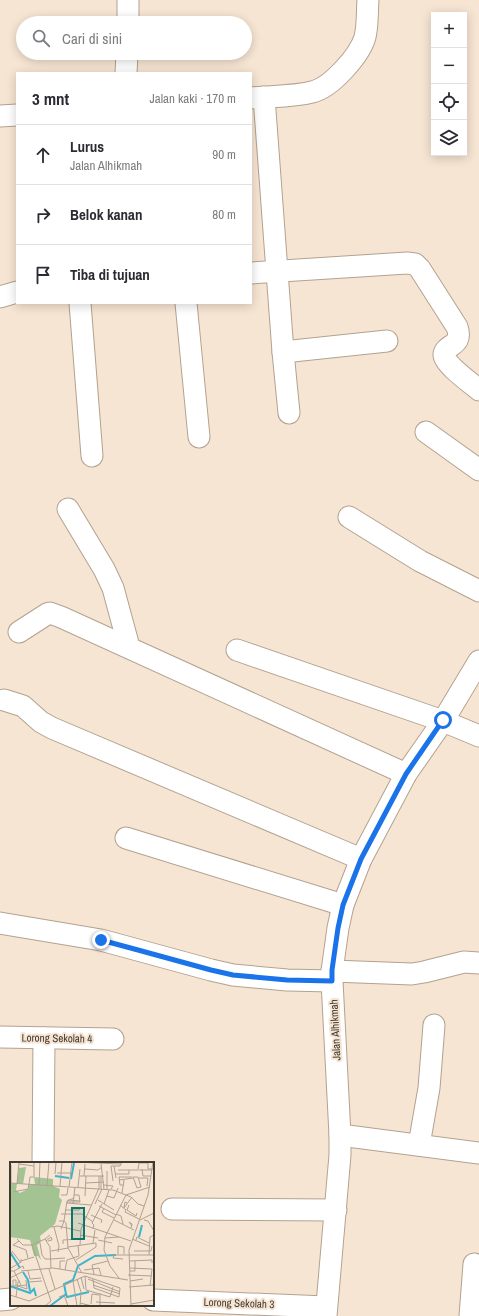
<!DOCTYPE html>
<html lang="id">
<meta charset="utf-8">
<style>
:root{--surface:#fff;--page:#f7f7f7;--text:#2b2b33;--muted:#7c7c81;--line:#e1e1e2}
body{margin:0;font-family:"Archivo Narrow",sans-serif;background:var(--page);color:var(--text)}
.controls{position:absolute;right:12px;top:12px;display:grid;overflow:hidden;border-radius:0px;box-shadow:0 2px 10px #0003}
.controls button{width:36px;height:36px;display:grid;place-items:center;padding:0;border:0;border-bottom:1px solid var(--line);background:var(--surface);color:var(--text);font:20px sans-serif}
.stop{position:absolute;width:12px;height:12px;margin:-9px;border:3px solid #1a73e8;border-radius:50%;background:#fff}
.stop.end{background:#1a73e8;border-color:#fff;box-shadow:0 1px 4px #0008}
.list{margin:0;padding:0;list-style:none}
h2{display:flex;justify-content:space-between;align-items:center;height:52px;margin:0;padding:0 16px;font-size:17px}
h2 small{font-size:13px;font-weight:400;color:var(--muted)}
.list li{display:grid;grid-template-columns:26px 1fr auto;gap:12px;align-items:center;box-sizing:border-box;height:60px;padding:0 16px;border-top:1px solid var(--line)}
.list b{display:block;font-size:15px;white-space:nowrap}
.list p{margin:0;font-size:13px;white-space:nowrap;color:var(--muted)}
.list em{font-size:13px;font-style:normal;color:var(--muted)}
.icon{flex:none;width:22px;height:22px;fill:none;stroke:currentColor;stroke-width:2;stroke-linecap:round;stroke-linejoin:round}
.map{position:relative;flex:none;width:479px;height:1316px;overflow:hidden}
.search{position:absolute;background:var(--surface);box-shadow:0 2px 10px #0003;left:16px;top:16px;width:236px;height:44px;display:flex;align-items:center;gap:10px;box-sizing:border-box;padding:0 14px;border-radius:22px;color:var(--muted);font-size:15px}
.panel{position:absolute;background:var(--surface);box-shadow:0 2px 10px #0003;left:16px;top:72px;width:236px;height:232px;border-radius:0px}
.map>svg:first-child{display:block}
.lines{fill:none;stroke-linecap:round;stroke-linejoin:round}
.minor-casing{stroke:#b3a290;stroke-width:23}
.minor{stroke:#fff;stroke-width:21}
.route{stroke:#1a73e8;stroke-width:5}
.labels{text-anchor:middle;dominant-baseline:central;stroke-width:4;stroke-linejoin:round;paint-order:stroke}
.street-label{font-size:11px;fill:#413a32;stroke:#f7e5d3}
.inset-river{fill:none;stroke:#3db4cd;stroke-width:2}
.inset-road{fill:none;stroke:#aea193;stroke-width:1}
.view{fill:#0f766e;fill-opacity:0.15;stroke:#0f766e;stroke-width:2}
.inset-edge{fill:none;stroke:#413a32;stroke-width:2}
</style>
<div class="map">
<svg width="479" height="1316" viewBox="0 0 479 1316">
<rect width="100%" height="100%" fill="#f7e5d3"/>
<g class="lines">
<!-- minor casing -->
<g class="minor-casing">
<g id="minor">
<path d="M128,23V0"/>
<path d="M126,73L127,53"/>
<path d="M264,97L283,352L289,413"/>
<path d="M251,98C271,96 292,97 312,92C331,88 360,55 365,37C368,25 367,12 368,0"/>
<path d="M0,116L17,115"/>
<path d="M251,273L407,263L415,264L420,269L457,327C464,347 444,344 444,355C444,364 472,384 479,390"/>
<path d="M0,297L17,292"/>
<path d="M80,303L92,456"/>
<path d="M186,303L199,437"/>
<path d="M283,352L387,341"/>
<path d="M426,432L479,470"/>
<path d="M68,509L104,569L113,588L129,647"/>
<path d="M349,517L420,561L479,591"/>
<path d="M19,632L47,614L50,613L61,617L406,774"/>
<path d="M237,650L443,721L479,736"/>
<path d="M4,700L23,706L41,722L52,728L361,859"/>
<path d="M126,838L343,905"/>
<path d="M0,923L101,940L211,970L233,975L287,980L332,981"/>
<path d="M332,971L412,974L424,972L464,962L479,963"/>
<path d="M0,1037L113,1039"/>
<path d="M340,1135L479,1153"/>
<path d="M419,1145L429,1088L434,1025"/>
<path d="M43,1163L44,1038"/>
<path d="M172,1209L336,1210"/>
<path d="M0,1300L11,1299"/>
<path d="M153,1300L326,1307"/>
<path d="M326,1316L340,1155V1135L332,981V971L338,928L343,905L361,859L406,774L443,721L479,661"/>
<path d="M470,1316L474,1264"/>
</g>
</g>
<!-- minor -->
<use href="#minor" class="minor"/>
</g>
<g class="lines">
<!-- route -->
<path class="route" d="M101,940L138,950L211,970L233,975L287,980L332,981V970L338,928L343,905L361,859L406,774L443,720"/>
</g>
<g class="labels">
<!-- street labels -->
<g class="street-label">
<text transform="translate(335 1030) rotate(-93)">Jalan Alhikmah</text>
<text transform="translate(57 1038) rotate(1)">Lorong Sekolah 4</text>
<text transform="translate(239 1303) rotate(2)">Lorong Sekolah 3</text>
</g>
</g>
<!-- overview -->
<g transform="translate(10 1162)">
<rect width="144" height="144" fill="#f7e5d3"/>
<path d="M16,5L13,22L7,21L9,6ZM24,15L43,17V24L50,27L49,35L52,38L45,62L30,74L31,80L27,83L31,98L28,94H24L20,78L0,75V21L7,22L6,28L10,31L18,27L19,23L25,22Z" fill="#a4c392"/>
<path class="inset-river" d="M45,14L59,16M61,17L64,1M129,75L132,63M0,90L10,106M13,110L18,118L20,129M0,124L20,131L24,127L26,134M56,132L57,135L79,130M40,144L56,132L54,122L63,118L68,104L85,94L106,93"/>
<path class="inset-road" d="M62,0L111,2M9,2L24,4M91,2L94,27M104,4L106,16M75,7L88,8L92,5M128,7L129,1H138V7H144M132,7L133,14H141M108,8H142M47,11H61M45,12L46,0M105,12H119V8M70,14H94M74,14L75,2M91,14V27M123,15H128L131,25L127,26ZM129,16H138L137,24M109,18L123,16M103,19L101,4H110L112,0M0,21L103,28L121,35L128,42L134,44M1,21V3M76,21L94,20M7,22L9,0M19,22L20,15H24V0M29,23L30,0M94,23L103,24L101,27M114,23H110L109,15H122M37,24L39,0M50,24L52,0M59,25L62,0M68,25L70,7M97,27V9M3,30L18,27L19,22M112,31L114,18M51,33H57L58,26M75,34L76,14M97,34L104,36L108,26M64,36L57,39L54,59L56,61L58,86L72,111M58,38L70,39M88,38L104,48M57,40H70L69,33H64M57,41L81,43M117,41L115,40L114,46L122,35M63,42L65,25M85,42L92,27M94,42L99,28M110,43L116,48L115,50L129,57M119,43L117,48L126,54L127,51M89,44L106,53M94,46L92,50L104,56M55,48H69L71,45M51,52H72L83,60M106,52L111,54L113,62M81,53L92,58L91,61M104,58L124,68M130,58L144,51M134,58L138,59L144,69M49,59H54L51,67M68,61L121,79M41,65L48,64L70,69M44,65L49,84L48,90M121,66L122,62L119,60L122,64M83,67L84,63L82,61L92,42M40,73L35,77L40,85L41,106M70,73L88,76M95,76L109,75M7,77L13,83H22M122,77L139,84M88,78L102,81M126,78L127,75L139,81M9,79L3,83L16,88L18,96M36,79L41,75L42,78L38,79M30,81L32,93L35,97H41M83,81L85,68M53,82V78L70,77M22,83L41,139L35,144M22,83L35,77M70,83L71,67L89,26V14M58,85L86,81V85M2,89L11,101M41,89L58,86M124,89H141L142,84M108,92V84L114,85V92M139,93L140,75L144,73M41,97L55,96M113,97L103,96L104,93H144M66,98L86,85M11,99L24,95M120,99L142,98V101M1,106L11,100V97M120,106L142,107L140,124M39,107L45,127M50,107V99H55M55,108L57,98L69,94L68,83M74,108L89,106L91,113M0,109H4L11,123M4,109L13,104L14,107M11,109L43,106L118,118M18,109L20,117L31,116M120,109H125V99M84,112L82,103L98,99M118,113L142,114M75,114L76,128L100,135L103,125M71,115L74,127M0,116L12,110M109,116L100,104L94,88L95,75L116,33L140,25M67,117L71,130L70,144M78,117L110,130M63,119L67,144M120,119L133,117M19,120L32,119M83,123L110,132M6,124V118H3V124H8L17,123M8,124L17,127L16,118M119,125L143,123L144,121M0,133L19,139L75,114L110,126L109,135L84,126L83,117M6,135L8,120L10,119M49,135L54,133L58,144M86,140L105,141M70,141L82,144M81,142L82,132L89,133M121,142L144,138M90,144V131M121,144L119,88L138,33L143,0"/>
<path class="view" d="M62,46H74V77H62Z"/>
<rect width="144" height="144" class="inset-edge"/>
</g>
</svg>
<div class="controls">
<button>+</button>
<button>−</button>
<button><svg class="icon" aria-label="locate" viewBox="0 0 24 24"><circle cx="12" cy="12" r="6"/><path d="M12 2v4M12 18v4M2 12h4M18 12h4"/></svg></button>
<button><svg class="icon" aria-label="layers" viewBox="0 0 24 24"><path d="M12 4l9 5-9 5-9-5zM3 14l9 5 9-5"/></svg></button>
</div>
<div class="stop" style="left:443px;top:720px"></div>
<div class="stop end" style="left:101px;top:940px"></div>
<div class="search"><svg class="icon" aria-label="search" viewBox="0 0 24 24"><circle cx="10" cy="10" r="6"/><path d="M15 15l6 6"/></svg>Cari di sini</div>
<section class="panel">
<h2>3 mnt<small>Jalan kaki · 170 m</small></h2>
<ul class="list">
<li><svg class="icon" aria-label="ahead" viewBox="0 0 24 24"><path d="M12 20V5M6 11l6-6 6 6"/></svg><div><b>Lurus</b><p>Jalan Alhikmah</p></div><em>90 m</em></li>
<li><svg class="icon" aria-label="right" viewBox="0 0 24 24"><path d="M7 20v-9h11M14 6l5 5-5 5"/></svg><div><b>Belok kanan</b></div><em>80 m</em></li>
<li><svg class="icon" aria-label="arrive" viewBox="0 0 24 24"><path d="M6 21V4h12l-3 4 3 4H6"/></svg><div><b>Tiba di tujuan</b></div></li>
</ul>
</section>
</div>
